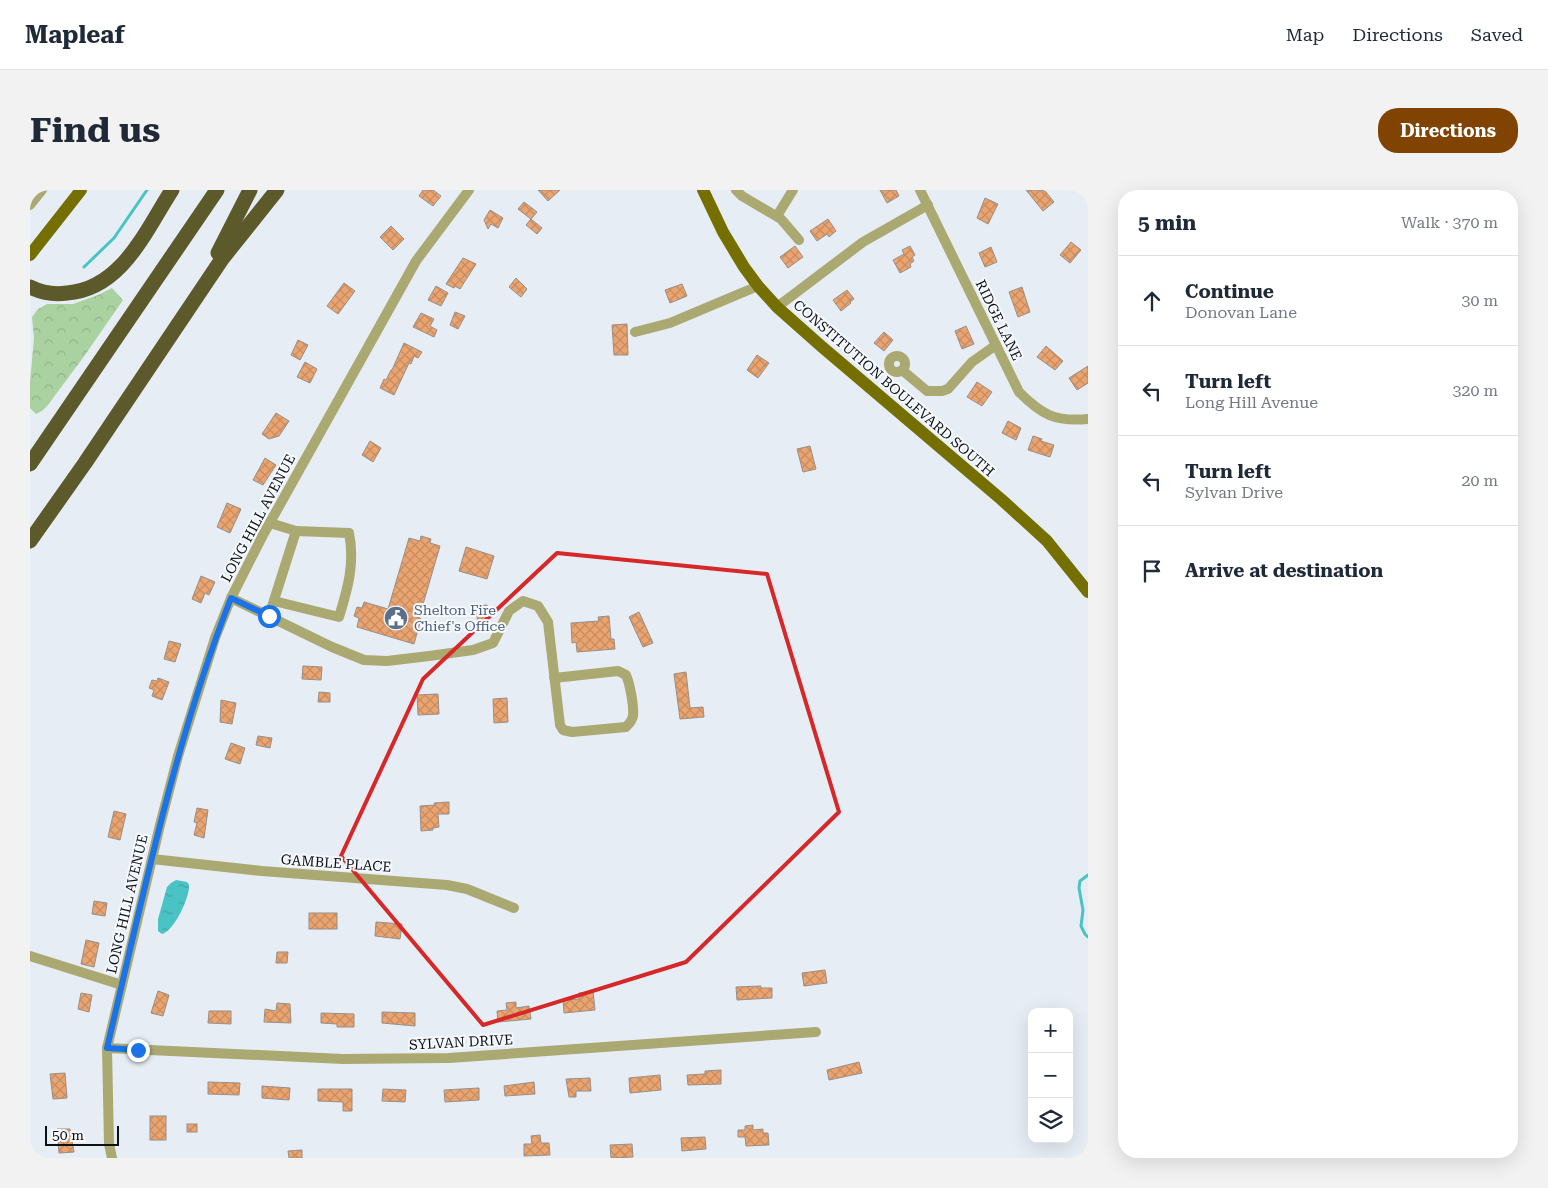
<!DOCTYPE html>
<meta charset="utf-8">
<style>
:root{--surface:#fff;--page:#f2f2f3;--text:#1f2937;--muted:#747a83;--line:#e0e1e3;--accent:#814302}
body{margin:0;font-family:"Roboto Serif",serif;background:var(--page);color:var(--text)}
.controls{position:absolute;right:15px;bottom:15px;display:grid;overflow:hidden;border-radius:10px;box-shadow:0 5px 20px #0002}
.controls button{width:45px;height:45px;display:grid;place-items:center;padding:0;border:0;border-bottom:1px solid var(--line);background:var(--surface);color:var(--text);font:25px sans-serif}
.scale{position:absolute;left:15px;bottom:12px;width:74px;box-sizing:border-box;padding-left:5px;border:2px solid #0d1012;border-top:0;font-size:14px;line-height:18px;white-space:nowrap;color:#0d1012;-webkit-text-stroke:4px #f6faff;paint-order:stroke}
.stop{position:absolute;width:15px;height:15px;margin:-11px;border:4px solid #1a73e8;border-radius:50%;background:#fff}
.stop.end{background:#1a73e8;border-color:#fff;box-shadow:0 1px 5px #0008}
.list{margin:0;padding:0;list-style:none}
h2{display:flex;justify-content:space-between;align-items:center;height:65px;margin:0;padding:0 20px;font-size:21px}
h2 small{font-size:16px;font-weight:400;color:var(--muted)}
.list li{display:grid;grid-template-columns:32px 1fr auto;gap:15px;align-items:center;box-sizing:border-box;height:90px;padding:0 20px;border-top:1px solid var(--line)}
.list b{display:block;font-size:19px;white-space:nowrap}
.list p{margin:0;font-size:16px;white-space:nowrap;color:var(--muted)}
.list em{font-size:16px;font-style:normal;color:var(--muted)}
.icon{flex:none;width:28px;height:28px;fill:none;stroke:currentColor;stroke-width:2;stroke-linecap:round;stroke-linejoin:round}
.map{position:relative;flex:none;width:1058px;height:968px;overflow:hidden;border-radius:20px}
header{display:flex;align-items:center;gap:30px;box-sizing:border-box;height:70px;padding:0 25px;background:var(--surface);border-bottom:1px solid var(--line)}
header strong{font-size:24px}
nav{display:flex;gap:28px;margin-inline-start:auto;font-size:18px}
.intro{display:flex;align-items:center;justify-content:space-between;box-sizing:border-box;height:120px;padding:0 30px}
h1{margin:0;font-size:35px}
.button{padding:12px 22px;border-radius:20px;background:var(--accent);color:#fff;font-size:18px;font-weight:700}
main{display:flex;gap:30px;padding:0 30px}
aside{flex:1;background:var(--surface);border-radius:20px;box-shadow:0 5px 20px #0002}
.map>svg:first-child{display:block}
.forest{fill:url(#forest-crowns)}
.water{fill:url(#water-ripples)}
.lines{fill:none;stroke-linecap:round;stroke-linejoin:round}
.stream{stroke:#49c3c3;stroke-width:3}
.building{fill:url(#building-cross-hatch);stroke:#978f89}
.minor{stroke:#aba972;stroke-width:10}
.major{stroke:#746f00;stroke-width:12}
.highway{stroke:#5c592b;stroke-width:15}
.route{stroke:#1a73e8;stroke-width:6}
.marked{fill:none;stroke:#d62828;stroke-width:4;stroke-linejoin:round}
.labels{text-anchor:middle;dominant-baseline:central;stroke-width:4;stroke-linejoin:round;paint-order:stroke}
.street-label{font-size:14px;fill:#0d1012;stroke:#f6faff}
.service-label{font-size:14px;fill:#4e5e75;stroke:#f6faff;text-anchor:start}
</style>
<header>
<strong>Mapleaf</strong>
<nav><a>Map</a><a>Directions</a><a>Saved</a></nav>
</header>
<div class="intro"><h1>Find us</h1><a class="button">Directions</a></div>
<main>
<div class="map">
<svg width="1058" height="968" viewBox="0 0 1058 968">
<defs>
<pattern id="forest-crowns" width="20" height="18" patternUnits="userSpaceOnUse" patternTransform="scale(1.25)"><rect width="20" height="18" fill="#aad2a0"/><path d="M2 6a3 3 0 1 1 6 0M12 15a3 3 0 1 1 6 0" fill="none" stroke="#91b389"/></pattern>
<pattern id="water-ripples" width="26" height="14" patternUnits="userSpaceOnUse" patternTransform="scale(1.25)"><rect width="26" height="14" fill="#49c3c3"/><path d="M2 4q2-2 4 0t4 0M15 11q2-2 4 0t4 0" fill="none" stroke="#3fa6a6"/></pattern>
<pattern id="building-cross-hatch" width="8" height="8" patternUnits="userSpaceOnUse" patternTransform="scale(1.25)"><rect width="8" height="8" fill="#eaa470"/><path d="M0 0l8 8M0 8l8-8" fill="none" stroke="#c88c60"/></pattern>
</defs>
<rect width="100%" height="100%" fill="#e6edf5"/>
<!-- forest -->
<path class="forest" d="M82,98L93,110L55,165L18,215L12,221L6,224L0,218V192L4,148L2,127L8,119L17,114H43L68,105Z"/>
<!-- water -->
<path class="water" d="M146,690L157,692L159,695C160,707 144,741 132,744L128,741V729L137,697L141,693Z"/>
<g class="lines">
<!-- stream -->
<g class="stream">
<path d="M54,77L84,48L117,0"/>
<path d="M1058,685L1050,691L1049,698L1053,720L1051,736L1055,744L1058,747"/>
</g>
</g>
<!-- building -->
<g class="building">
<path d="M393,0H403L411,6L403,16L389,6Z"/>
<path d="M508,0H530L518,11Z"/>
<path d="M850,0H866L869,6L857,13Z"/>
<path d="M996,0H1012L1016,2L1024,12L1013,21Z"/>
<path d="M955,8L968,14L958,34L947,28Z"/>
<path d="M494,12L507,22L501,29L488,19Z"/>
<path d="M460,20L473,28L468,38L461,34L458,39L454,30Z"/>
<path d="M501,29L512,38L507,44L496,35Z"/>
<path d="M798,29L806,41L799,47L797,44L787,51L780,41Z"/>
<path d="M361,36L374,49L363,60L350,47Z"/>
<path d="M1041,52L1051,60L1040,73L1030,65Z"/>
<path d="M765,56L773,67L758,78L750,67Z"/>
<path d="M880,56L885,65L882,67L884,71L880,74L881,77L870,83L863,70L874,64L872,60Z"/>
<path d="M961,57L967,72L955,77L949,63Z"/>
<path d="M433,68L446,74L430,99L425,96L424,98L416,94Z"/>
<path d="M486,88L497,99L491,107L479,97Z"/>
<path d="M314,93L325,101L308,124L297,116Z"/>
<path d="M652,94L657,106L640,113L635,100Z"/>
<path d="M406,96L418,103L411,116L398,110Z"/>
<path d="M992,97L1000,122L988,127L979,102Z"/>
<path d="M817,100L824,109L820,112L821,113L811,121L803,110Z"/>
<path d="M425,122L435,126L428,139L420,135Z"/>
<path d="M391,123L404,129L400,136L407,140L404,147L383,137Z"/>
<path d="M597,134L598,165H584L582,135Z"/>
<path d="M936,136L944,154L932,159L925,141Z"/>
<path d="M854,142L863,150L854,161L844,153Z"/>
<path d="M268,150L278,155L270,170L261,165Z"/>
<path d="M374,153L392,162L388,168L384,166L381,174L379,173L364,205L350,198L354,189L356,190L361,180H362Z"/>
<path d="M1016,156L1033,171L1025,180L1007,167Z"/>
<path d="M727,165L739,173L728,188L717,180Z"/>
<path d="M275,172L287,179L280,193L267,187Z"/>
<path d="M1058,176V193L1047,200L1039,188Z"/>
<path d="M947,192L962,202L952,216L937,207Z"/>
<path d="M246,223L259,231L249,246L239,249L232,244Z"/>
<path d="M978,231L991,238L986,250L972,243Z"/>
<path d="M1003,246L1012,249L1011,251L1024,255L1020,267L998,260Z"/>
<path d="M340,251L351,258L343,272L332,265Z"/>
<path d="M780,256L786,279L773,282L767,259Z"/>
<path d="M235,268L246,275L233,295L223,290Z"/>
<path d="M197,313L211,319L200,343L187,337Z"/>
<path d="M391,346L401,349L400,353L410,356L389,428L391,429L384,454L327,437L329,428L324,426L327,417L332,418L334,412L358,419L379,348L390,351Z"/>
<path d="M436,357L464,366L457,389L429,381Z"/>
<path d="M171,386L185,392L179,405L175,403L171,413L162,409Z"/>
<path d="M457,415L459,435L448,436L446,416Z"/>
<path d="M609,422L623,453L613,457L599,427Z"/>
<path d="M579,426L581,449H584L585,459L547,462L546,452L542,453L541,433L569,431L568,427Z"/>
<path d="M139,451L151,454L145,472L134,469Z"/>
<path d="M273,476L292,477L291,490L272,489Z"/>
<path d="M656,482L660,518L673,517L674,527L650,529L644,484Z"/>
<path d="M128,488L139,492L132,510L122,506L124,500L119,498L122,490L127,491Z"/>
<path d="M289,502L300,503V512H288Z"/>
<path d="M408,504L409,524L388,525L387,505Z"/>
<path d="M477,508L478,532L464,533L463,509Z"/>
<path d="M191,510L206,513L202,534L190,532Z"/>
<path d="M228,546L242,548L240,558L226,555Z"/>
<path d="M201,553L215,558L210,574L195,569Z"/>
<path d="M419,612V624H408L409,637L403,638V640L391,641L390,616L405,615L404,613Z"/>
<path d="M167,618L178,620L174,648L164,645L167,633L164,632Z"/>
<path d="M84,621L96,624L90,650L78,647Z"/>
<path d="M64,711L77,713L75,726L62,724Z"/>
<rect x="279" y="723" width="28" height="16"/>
<path d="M346,732L372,734L370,749L345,746Z"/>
<path d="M56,750L69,753L64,777L51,774Z"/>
<path d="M247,762H258L257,773H246Z"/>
<path d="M795,780L797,793L774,796L772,783Z"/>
<path d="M731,796V798H742V808L707,810L706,797Z"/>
<path d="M128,801L139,805L133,826L121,823Z"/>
<path d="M563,801L565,820L534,823L533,810L549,809V803Z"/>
<path d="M51,803L62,805L59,822L48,819Z"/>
<path d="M486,812V818L499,816L501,829L468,832L467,821L477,820L476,813Z"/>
<path d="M247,813L260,814L261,833L234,832L235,819L246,821Z"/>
<path d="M179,821H201V834L178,833Z"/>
<path d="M352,822L385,823V836L352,833Z"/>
<path d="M291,823L324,824V837H307V834L291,833Z"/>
<path d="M829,872L832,883L799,890L797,880Z"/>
<path d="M691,880V894L658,895L657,885L675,884V881Z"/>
<path d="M35,883L37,908L23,909L20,884Z"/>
<path d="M630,885L631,900L600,903L599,888Z"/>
<path d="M560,888L561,901H546V907H539L536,889Z"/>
<path d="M178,892L210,893L209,905L178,904Z"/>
<path d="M504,892L505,904L475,906L474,896Z"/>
<path d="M232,896L260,898L259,910L232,908Z"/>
<path d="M449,898V910L415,912L414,900Z"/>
<path d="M288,899H322V921H313V912L288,911Z"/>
<path d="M353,899L376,900L375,912L352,911Z"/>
<rect x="120" y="926" width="16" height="24"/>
<rect x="157" y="934" width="10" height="8"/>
<path d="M723,935V940L733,939V943H738L739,955L716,956L715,947H708V940H715V936Z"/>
<path d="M27,939H40L44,962L29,963Z"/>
<path d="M510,945L511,953H519L520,965L494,966V954H502L501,946Z"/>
<path d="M675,947L676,959L652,961L651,948Z"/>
<path d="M602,954L603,967L581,968L580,955Z"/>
<path d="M272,960V968H259L258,961Z"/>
</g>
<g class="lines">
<!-- minor -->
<g class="minor">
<path d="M706,0L712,6L751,29L769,50"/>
<path d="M890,0L989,202C1012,225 1025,232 1058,229"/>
<path d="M0,15L12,0"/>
<path d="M747,26L763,0"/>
<path d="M747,117L833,52L898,15"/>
<path d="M605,142L640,133L728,96"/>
<circle cx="867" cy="174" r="8"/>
<path d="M872,180L897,201H912L918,199L942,172L966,155"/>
<path d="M201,408L302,457L334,470L357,471L399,466L443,460L463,453L479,421L493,411L508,416L518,432L530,535L533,540L542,542L596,537C599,534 602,531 603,526C604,516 600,494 596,485L588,481L524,488"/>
<path d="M244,411L309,427C318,398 325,373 319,343L266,341"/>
<path d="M239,426L266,341L240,333"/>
<path d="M122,669L232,681L417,695L437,699L484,718"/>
<path d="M0,766L92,795"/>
<path d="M77,858L313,869L419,868L786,842"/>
<path d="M82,968L79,954L77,858L130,635L148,566L185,448L201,408L233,345L386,71L439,0"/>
</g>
<!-- major -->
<g class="major">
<path d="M673,0L693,42L714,77L728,96L747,117L791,156L972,310L1017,351L1058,402"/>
<path d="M0,65L51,0"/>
</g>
<!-- highway -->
<g class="highway">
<path d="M188,63L220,0"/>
<path d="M0,97C12,103 24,105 37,103C92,99 116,40 142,0"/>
<path d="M0,274L187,0"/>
<path d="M0,351L55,273L192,69L247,0"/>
</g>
</g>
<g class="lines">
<!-- route -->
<path class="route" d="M108,860L77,858C113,707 144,553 201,408L239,426"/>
</g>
<!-- marked area -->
<path class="marked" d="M527,363L737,384L809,622L656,772L453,835L311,666L393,489Z"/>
<!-- icons -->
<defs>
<g id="civic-disc" transform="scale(1.25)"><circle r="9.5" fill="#5c6f8a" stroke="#f6faff"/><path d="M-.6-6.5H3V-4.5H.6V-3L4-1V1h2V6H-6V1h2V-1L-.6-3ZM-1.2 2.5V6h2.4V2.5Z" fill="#fff"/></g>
</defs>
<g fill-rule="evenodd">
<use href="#civic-disc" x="366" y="428"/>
</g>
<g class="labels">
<!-- street labels -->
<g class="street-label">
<text transform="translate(969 130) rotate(64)">RIDGE LANE</text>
<text transform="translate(864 198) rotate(41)">CONSTITUTION BOULEVARD SOUTH</text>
<text transform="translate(228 328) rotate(-62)">LONG HILL AVENUE</text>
<text transform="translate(306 673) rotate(4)">GAMBLE PLACE</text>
<text transform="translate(97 714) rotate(-77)">LONG HILL AVENUE</text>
<text transform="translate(431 852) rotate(-3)">SYLVAN DRIVE</text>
</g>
<!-- service labels -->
<g class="service-label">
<text x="384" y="420">Shelton Fire<tspan x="384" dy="16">Chief's Office</tspan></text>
</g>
</g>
</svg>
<div class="controls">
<button>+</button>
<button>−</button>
<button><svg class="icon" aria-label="layers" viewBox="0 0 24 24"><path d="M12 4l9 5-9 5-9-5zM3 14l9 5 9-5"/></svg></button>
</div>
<div class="scale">50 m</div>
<div class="stop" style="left:239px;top:426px"></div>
<div class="stop end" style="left:108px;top:860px"></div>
</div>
<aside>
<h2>5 min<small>Walk · 370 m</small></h2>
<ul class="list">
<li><svg class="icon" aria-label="ahead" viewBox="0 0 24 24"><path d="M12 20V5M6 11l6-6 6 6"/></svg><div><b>Continue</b><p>Donovan Lane</p></div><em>30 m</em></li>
<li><svg class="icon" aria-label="left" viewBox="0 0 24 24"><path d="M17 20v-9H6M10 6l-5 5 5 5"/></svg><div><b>Turn left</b><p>Long Hill Avenue</p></div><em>320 m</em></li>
<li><svg class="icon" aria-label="left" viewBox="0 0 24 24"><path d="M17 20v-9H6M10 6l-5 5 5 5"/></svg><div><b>Turn left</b><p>Sylvan Drive</p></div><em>20 m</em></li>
<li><svg class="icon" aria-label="arrive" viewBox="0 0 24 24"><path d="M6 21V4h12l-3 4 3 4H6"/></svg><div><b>Arrive at destination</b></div></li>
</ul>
</aside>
</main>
